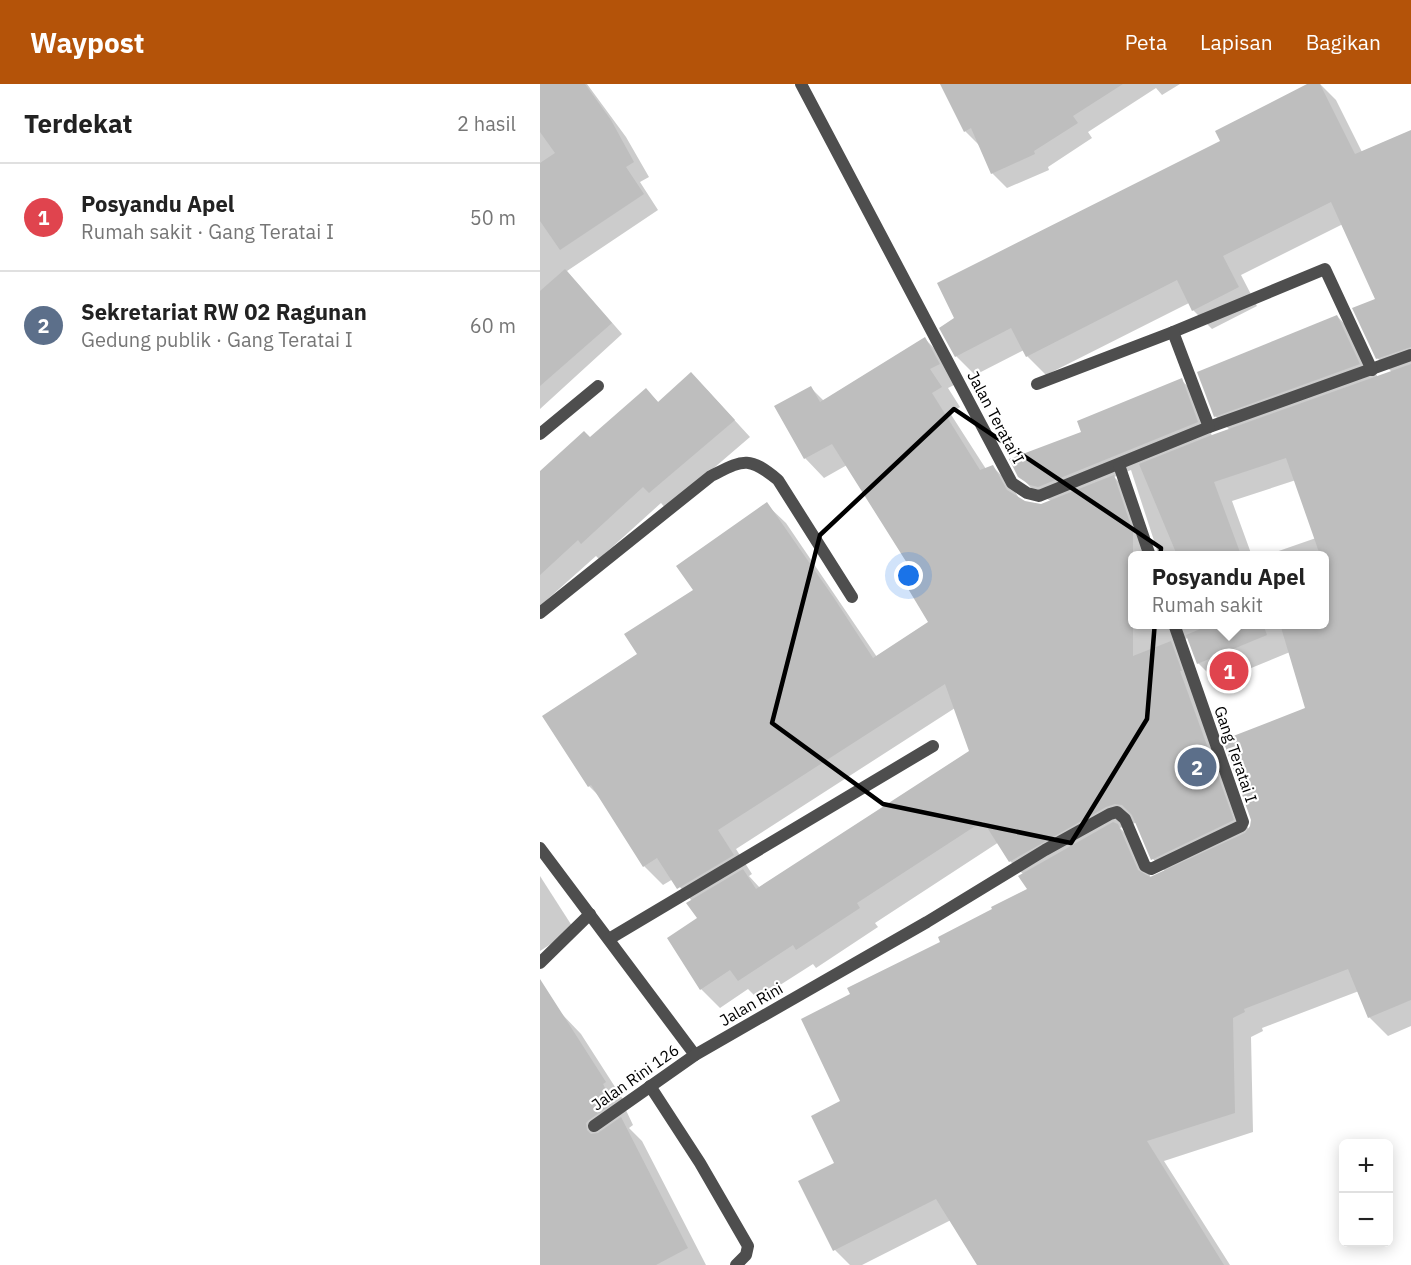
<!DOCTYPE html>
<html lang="id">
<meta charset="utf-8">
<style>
:root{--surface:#fff;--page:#f2f2f2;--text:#222;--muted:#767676;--line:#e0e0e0;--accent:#b45309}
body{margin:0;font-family:"IBM Plex Sans",sans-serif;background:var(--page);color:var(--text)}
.controls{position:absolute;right:18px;bottom:18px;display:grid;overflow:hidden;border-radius:9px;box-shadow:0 3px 15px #0003}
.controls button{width:54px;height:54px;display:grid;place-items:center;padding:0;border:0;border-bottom:2px solid var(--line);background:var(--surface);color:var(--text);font:30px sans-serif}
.you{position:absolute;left:369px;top:492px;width:21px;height:21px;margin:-15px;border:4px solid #fff;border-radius:50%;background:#1a73e8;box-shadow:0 0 0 9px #1a73e833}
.badge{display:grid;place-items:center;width:39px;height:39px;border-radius:50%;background:var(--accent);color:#fff;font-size:20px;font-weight:700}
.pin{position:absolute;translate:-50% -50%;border:3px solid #fff;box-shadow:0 2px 6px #0006}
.popup{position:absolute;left:588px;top:467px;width:201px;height:78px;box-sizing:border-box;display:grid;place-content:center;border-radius:9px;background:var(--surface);filter:drop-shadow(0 2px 4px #0005);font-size:20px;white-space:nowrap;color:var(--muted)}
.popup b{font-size:22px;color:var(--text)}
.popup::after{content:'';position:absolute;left:50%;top:100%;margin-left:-12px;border:12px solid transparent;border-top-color:var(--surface)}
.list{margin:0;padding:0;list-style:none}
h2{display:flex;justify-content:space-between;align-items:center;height:78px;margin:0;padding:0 24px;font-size:26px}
h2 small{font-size:20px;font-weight:400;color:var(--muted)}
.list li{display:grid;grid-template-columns:39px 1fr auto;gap:18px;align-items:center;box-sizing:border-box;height:108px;padding:0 24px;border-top:2px solid var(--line)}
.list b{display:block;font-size:22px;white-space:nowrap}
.list p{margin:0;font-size:20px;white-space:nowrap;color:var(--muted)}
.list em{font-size:20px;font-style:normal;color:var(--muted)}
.map{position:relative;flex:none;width:871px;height:1181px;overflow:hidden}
header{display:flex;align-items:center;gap:36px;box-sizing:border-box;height:84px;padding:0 30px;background:var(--accent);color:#fff}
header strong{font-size:28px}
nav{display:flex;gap:33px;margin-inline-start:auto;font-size:21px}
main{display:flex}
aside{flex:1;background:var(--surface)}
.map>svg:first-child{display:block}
.shadow{fill:#0003;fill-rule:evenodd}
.building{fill:#bebebe}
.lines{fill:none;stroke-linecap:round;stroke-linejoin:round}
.street{stroke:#4e4e4e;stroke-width:12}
.marked{fill:none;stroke:#000;stroke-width:4.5;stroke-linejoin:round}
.labels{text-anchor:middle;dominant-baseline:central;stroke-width:4.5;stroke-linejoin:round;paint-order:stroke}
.street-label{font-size:16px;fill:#000;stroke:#fff}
</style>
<header>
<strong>Waypost</strong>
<nav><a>Peta</a><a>Lapisan</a><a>Bagikan</a></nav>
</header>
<main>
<aside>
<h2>Terdekat<small>2 hasil</small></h2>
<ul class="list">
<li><span class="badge" style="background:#e0444e">1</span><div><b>Posyandu Apel</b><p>Rumah sakit · Gang Teratai I</p></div><em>50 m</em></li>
<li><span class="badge" style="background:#5c6f8a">2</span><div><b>Sekretariat RW 02 Ragunan</b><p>Gedung publik · Gang Teratai I</p></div><em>60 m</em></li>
</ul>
</aside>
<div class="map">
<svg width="871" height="1181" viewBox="0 0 871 1181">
<rect width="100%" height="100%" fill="#fff"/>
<!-- shadow -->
<g class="shadow">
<path d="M0,0H47L86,53L109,93L100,98L118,126L27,187L82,250L0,325Z"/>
<path d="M401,0H640L622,11L616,4L548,48L552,54L508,83L509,86L467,104L452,89L440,62L425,47Z"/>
<path d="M771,0H780L796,16L822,68L871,48V942L848,952L829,933L819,907L722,944L723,947L711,953L713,1048L624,1077L690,1181H439L411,1136L322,1181H310L295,1166L296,1080L312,911L489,806L484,791L470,777L459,758L335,839L338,843L276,884L273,880L218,915L208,905L180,924L161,905L159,835L152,817L133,795L123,801L104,782L62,715L49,702L99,571L226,420L246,439L337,573L390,538L374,487L307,381L284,394L265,374L271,304L284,317L385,255L404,274L418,299L408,304L420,323L410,329L446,385L453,383L472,402L480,416L498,422L511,417L495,408L480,392L543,349L641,296L656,310L672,352L690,346L675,332L797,232L820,256L838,294L852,288L837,274V216L803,140L701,191L717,222L672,245L653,226L649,219L506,291L487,272L484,266L435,291L416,272L682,57ZM591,386L619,472H712L692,417L756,396L776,454L724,472H785V540H593V472H613L592,411L574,393ZM648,553L658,579L677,598L750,568L767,625L709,747L658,606L644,557ZM415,624L431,668L220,804L209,792L212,790L196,765ZM595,739H597L613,775L626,788L611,794L597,761L580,744Z"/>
<path d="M106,306L119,319L167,306L210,353L126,425L121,419L59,475L56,472L0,522V389L50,355Z"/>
<path d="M0,792L34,845L0,867Z"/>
<path d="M20,928L41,950L86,1020L84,1022L93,1041L89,1044L102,1057L166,1181H12L0,1145V942Z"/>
</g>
<!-- building -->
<g class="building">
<path d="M0,0H45L71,36L94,78L86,83L104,110L20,166L0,137V79L15,69L0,48Z"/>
<path d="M400,0H583L533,32L538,39L494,67L495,70L451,90L431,44L424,48Z"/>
<path d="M767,0H780L815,70L871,46V263L836,275L812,224L835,215L791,118L683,172L699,203L652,227L637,196L486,273L471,244L415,273L399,244L414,234L397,199L680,57L675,47Z"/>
<path d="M25,185L72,239L0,302V207Z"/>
<path d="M797,231L820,280L674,333L657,288Z"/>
<path d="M385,253L400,280L390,285L402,303L392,309L440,386L453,381L467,406L485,417L501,420L574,391L593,448V572L631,557L642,587H640L694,736L611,776L592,731L582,721L575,720L566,723L469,778L443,737L317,819L320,824L256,866L253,861L198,897L190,886L160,906L127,854L157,834L146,819L203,785L216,805L429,667L405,600L178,746L194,771L137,805L117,774L103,783L51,701L48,703L2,632L97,570L84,550L153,506L136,482L227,418L294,514L333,574L388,538L361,493L372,487L292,360L264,375L234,322L271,302L280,318Z"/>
<path d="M871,280V916L828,934L808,885L704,925L705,928L693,934L695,1029L607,1057L684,1181H437L396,1115L293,1167L258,1097L294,1079L271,1032L300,1017L261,935L310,910L307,904L400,858L398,853L452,825L451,823L487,805L478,792L573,738L578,740L598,786L610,793L705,749L710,742L711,736L683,656L765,624L740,540H785V471H780L746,374L674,398L701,471H637L599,380L672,351Z"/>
<path d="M151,288L195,336L109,409L103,403L41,460L38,456L0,491V387L44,347L50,353L106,304L118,318Z"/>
<path d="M642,294L658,338L498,403L490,401L478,393L469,375L541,348L537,337Z"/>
<path d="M672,540H723L727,551L657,580L646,551Z"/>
<path d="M0,895L66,998L63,1000L73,1019L49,1036L46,1039L47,1046L51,1050L58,1049L81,1033L148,1164L116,1181H0Z"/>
</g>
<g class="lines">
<!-- street -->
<g class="street">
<path d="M261,0L472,399L487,409L499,412L669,343L871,271"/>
<path d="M633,248L785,185L832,286"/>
<path d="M497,300L633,248L669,343"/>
<path d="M0,350L58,302"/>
<path d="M579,381L610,472"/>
<path d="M0,529L171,392C203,376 208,371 238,396L312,513"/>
<path d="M0,764L155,971"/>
<path d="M69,855L393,662"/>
<path d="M0,879L50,830"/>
<path d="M110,1002L160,1079L208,1162L206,1171L196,1181"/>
<path d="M54,1042L155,971L387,838L505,766L570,730L577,728L585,735L605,782L611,785L701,742L703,738L634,540"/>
</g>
</g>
<!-- marked area -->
<path class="marked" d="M414,325L621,464L607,635L531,759L343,720L232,639L280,451Z"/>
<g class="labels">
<!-- street labels -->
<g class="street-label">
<text transform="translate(456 333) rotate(62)">Jalan Teratai I</text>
<text transform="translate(696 670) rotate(71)">Gang Teratai I</text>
<text transform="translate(211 920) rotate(-30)">Jalan Rini</text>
<text transform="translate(95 993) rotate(-35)">Jalan Rini 126</text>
</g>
</g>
</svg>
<div class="controls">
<button>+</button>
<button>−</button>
</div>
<div class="you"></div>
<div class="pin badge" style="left:689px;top:587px;background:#e0444e">1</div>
<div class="popup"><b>Posyandu Apel</b>Rumah sakit</div>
<div class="pin badge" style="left:657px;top:683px;background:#5c6f8a">2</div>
</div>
</main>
